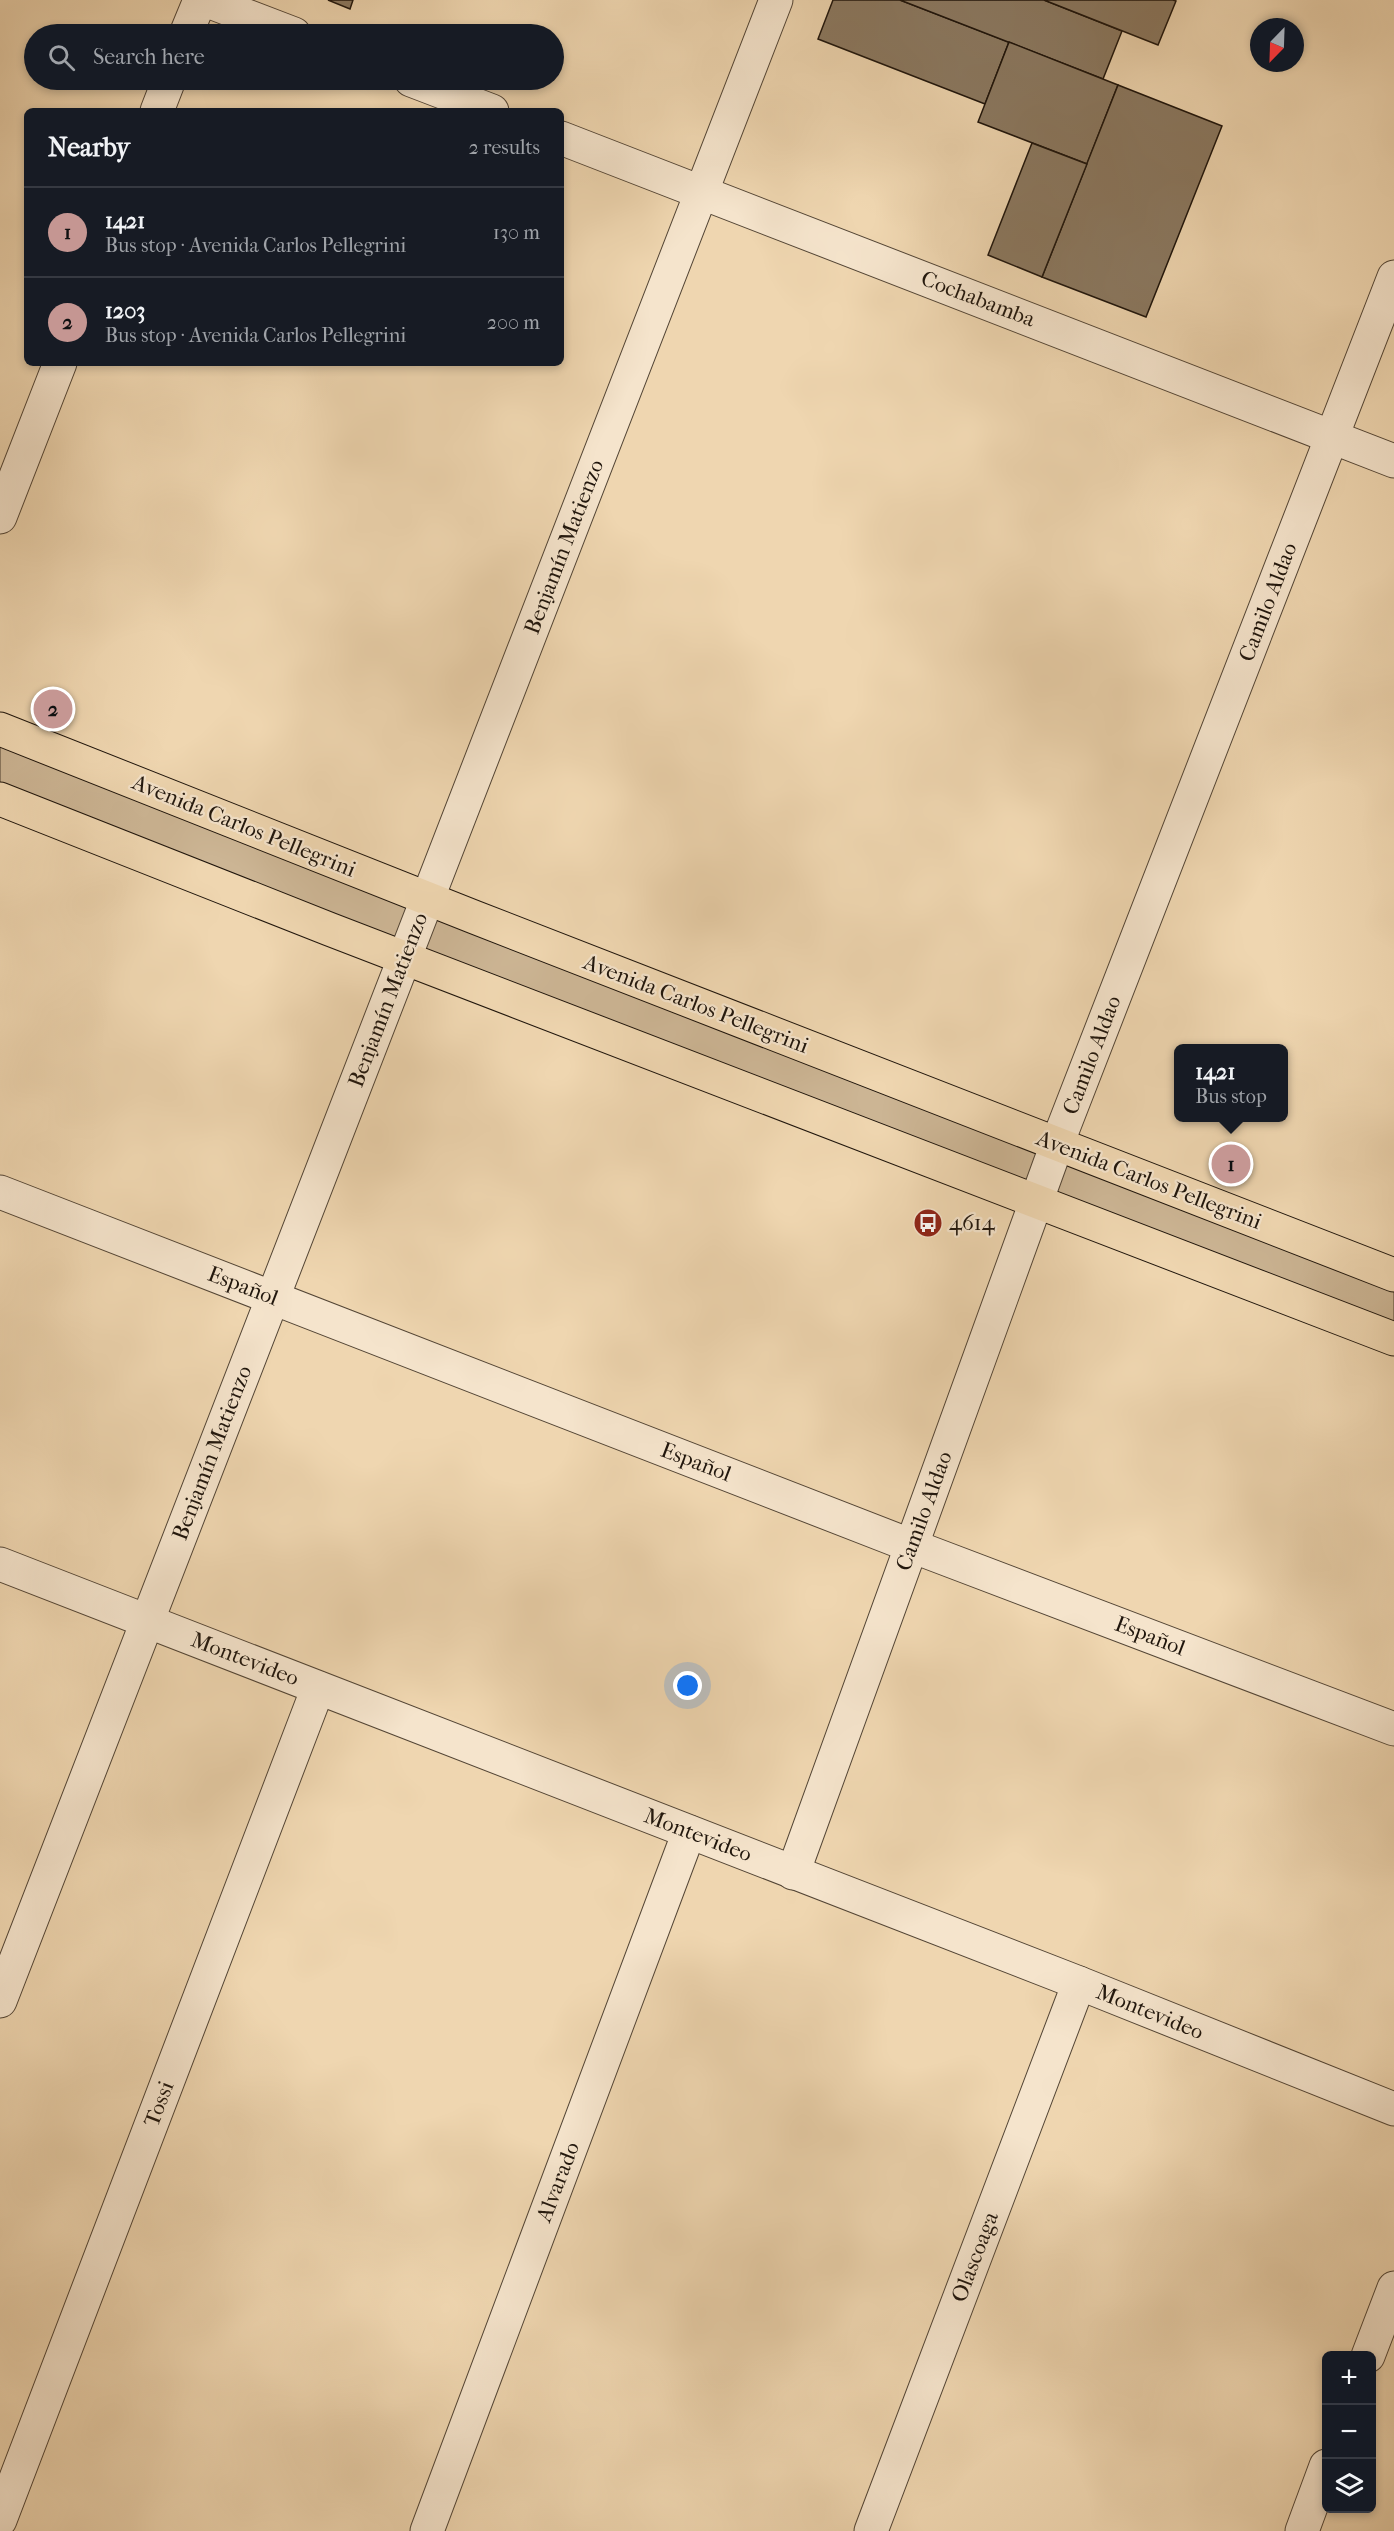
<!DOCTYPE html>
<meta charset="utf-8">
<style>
:root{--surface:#171b24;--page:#242831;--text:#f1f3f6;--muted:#9ea1a6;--line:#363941;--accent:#c59692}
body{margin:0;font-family:"IM FELL French Canon",serif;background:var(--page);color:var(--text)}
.controls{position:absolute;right:18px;bottom:18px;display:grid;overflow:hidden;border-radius:9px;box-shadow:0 3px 9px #0003}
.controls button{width:54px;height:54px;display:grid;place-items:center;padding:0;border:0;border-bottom:2px solid var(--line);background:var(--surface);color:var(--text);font:30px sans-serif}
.compass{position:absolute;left:1250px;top:18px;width:54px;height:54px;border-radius:50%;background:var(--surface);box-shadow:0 3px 9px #0003;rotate:203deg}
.you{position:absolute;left:688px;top:1686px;width:21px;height:21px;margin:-15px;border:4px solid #fff;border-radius:50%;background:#1a73e8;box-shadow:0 0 0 9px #1a73e833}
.badge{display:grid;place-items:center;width:39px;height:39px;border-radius:50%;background:var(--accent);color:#111;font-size:20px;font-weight:700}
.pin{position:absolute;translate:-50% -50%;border:3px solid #fff;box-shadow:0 2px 6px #0006}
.popup{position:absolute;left:1174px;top:1044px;width:114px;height:78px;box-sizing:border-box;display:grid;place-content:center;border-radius:9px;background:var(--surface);filter:drop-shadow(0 2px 4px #0005);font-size:20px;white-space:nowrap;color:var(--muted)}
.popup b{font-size:22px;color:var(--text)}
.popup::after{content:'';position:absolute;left:50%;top:100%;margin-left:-12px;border:12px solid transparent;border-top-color:var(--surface)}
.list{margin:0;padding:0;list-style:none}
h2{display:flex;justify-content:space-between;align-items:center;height:78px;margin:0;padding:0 24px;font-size:26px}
h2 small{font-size:20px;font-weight:400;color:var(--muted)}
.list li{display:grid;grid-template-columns:39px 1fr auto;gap:18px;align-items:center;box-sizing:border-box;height:90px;padding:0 24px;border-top:2px solid var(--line)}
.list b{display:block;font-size:22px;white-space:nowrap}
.list p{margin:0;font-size:20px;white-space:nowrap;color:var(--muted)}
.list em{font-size:20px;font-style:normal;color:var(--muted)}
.icon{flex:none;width:33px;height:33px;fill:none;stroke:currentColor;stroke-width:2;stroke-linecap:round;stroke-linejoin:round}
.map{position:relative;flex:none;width:1394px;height:2531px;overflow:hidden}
.search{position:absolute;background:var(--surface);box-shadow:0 3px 9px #0003;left:24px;top:24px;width:540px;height:66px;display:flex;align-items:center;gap:15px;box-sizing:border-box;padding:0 21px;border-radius:33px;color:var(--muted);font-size:22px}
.panel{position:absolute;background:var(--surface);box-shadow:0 3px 9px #0003;left:24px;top:108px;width:540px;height:258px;border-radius:9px}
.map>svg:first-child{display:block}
.green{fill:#ccb594;stroke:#766550;stroke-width:1.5}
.building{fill:#8b7961;stroke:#1f150c;stroke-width:1.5}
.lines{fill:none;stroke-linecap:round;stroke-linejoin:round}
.minor-casing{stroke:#534535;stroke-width:35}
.major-casing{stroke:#1f150c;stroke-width:35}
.minor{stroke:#f5e4cc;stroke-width:33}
.major{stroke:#efd6b0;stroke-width:33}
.labels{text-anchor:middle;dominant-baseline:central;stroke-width:4.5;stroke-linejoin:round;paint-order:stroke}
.street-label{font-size:22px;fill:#1f150c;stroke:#f5e4cc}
.poi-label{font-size:22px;fill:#1f150c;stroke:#f5e4cc;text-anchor:start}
</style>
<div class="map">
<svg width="1394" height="2531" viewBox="0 0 1394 2531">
<rect width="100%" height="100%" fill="#efd6b0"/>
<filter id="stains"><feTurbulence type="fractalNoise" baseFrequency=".00333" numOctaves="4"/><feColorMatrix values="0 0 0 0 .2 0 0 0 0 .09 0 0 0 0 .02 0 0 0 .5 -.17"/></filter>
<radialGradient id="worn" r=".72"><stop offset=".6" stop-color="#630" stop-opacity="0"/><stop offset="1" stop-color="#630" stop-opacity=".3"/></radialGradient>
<!-- green -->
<path class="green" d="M0,729L1394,1275V1339L0,799Z"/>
<!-- building -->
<g class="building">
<path d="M328,0H353L350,9Z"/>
<path d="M833,0H900L1009,42L985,104L818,39Z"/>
<path d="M900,0H1044L1122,31L1103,79Z"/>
<path d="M1044,0H1173L1176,1L1158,45Z"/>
<path d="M1009,42L1118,85L1087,164L978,122Z"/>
<path d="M1118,85L1222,126L1146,317L1042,277Z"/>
<path d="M1032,143L1087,164L1042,277L988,255Z"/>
</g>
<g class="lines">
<!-- minor casing -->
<g class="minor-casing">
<g id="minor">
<path d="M205,0L294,34"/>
<path d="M186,34L200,0"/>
<path d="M411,80L492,111"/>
<path d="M157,111L169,80"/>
<path d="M561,138L1394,461"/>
<path d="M0,517L60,363"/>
<path d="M0,1192L912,1546L1394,1729"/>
<path d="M0,1564L1079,1983L1394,2109"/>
<path d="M793,1873L1057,1144L1394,277"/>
<path d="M0,2001L776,0"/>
<path d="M1368,2356L1394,2288"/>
<path d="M0,2520L318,1688"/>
<path d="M427,2531L689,1832"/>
<path d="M871,2531L1079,1983"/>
<path d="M1302,2531L1326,2466"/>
</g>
</g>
<!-- major casing -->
<g class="major-casing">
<g id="major">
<path d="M0,729L474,917L1394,1275"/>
<path d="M0,799L329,929L1394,1339"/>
</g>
</g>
<!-- minor -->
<use href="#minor" class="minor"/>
<!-- major -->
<use href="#major" class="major"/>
</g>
<!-- icons -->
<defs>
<g id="bus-disc" transform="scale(1.5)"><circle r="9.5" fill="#8f2418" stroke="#f5e4cc"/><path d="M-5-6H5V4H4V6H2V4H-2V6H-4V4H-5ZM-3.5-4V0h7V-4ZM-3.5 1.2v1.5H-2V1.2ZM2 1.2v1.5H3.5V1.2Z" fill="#fff"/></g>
</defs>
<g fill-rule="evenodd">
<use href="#bus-disc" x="928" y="1223"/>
</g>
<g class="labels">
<!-- street labels -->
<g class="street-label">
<text transform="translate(978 299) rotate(21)">Cochabamba</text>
<text transform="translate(564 547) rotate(-69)">Benjamín Matienzo</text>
<text transform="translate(1268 602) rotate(-69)">Camilo Aldao</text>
<text transform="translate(244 826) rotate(22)">Avenida Carlos Pellegrini</text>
<text transform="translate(388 1000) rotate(-69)">Benjamín Matienzo</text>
<text transform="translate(696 1004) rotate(21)">Avenida Carlos Pellegrini</text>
<text transform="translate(1092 1055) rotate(-69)">Camilo Aldao</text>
<text transform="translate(1149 1180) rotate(21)">Avenida Carlos Pellegrini</text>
<text transform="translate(243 1286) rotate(21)">Español</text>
<text transform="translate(212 1453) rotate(-69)">Benjamín Matienzo</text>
<text transform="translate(696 1462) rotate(21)">Español</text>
<text transform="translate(924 1511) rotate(-70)">Camilo Aldao</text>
<text transform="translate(1150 1636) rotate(21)">Español</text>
<text transform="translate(245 1659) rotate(21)">Montevideo</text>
<text transform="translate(698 1835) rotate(21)">Montevideo</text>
<text transform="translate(1150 2012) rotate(22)">Montevideo</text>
<text transform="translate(159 2104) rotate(-69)">Tossi</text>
<text transform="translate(558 2182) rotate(-69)">Alvarado</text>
<text transform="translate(975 2257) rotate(-69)">Olascoaga</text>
</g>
<!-- poi labels -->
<g class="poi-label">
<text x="949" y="1223">4614</text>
</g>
</g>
<rect width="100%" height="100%" filter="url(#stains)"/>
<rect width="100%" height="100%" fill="url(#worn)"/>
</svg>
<div class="controls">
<button>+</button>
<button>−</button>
<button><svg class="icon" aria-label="layers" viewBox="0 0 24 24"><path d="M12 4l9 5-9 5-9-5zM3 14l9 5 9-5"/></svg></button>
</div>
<svg class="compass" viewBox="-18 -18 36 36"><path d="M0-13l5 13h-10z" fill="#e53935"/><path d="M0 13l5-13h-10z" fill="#9ea1a6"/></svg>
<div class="you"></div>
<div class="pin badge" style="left:1231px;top:1164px">1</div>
<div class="popup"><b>1421</b>Bus stop</div>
<div class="pin badge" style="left:53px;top:709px">2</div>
<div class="search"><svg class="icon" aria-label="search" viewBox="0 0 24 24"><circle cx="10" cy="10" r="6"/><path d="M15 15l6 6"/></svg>Search here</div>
<section class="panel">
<h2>Nearby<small>2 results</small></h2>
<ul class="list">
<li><span class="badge">1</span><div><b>1421</b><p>Bus stop · Avenida Carlos Pellegrini</p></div><em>130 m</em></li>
<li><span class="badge">2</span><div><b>1203</b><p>Bus stop · Avenida Carlos Pellegrini</p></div><em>200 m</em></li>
</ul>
</section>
</div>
